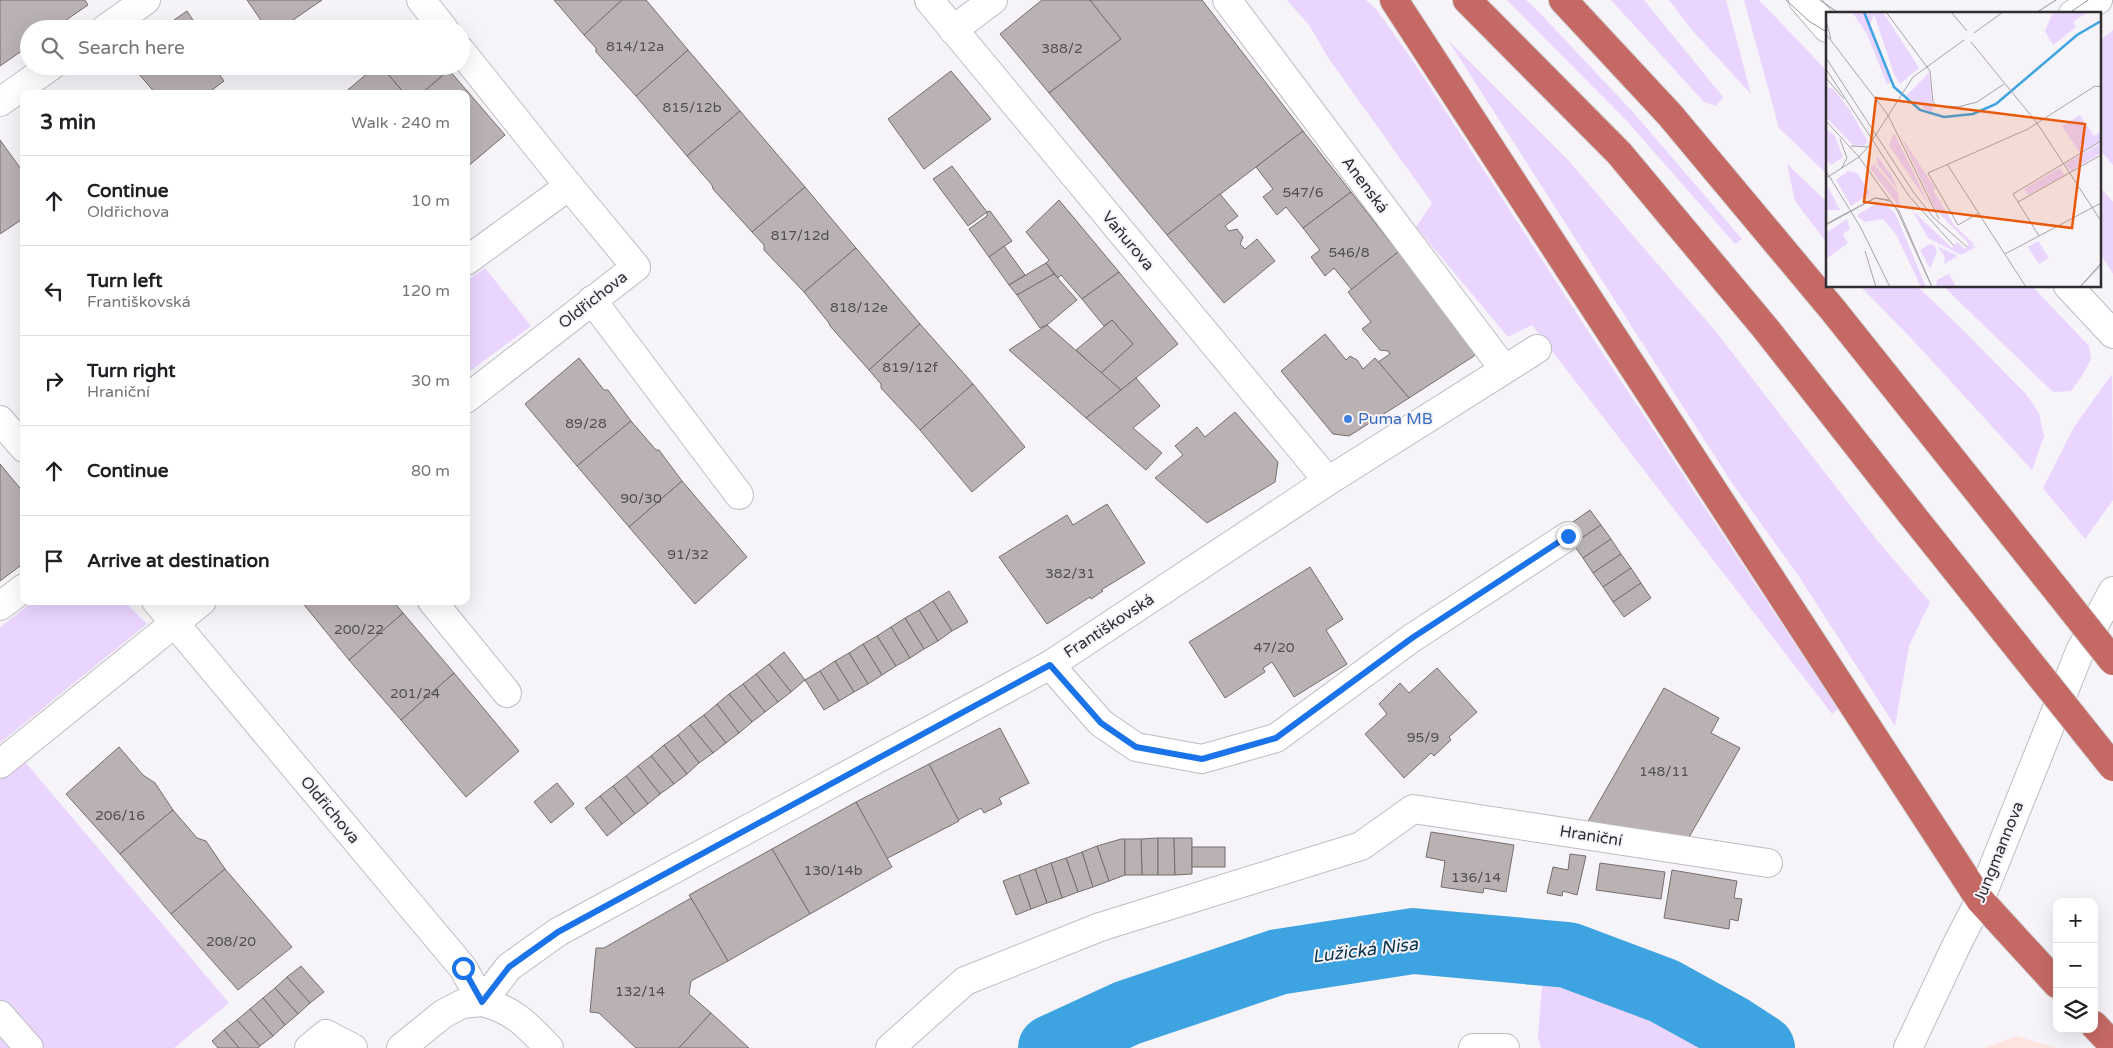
<!DOCTYPE html>
<meta charset="utf-8">
<style>
:root{--surface:#fff;--page:#f2f2f2;--text:#202124;--muted:#757577;--line:#e0e0e0}
body{margin:0;font-family:"Varela Round",sans-serif;background:var(--page);color:var(--text)}
.controls{position:absolute;right:15px;bottom:15px;display:grid;overflow:hidden;border-radius:10px;box-shadow:0 5px 20px #0002}
.controls button{width:45px;height:45px;display:grid;place-items:center;padding:0;border:0;border-bottom:1px solid var(--line);background:var(--surface);color:var(--text);font:25px sans-serif}
.stop{position:absolute;width:15px;height:15px;margin:-11px;border:4px solid #1a73e8;border-radius:50%;background:#fff}
.stop.end{background:#1a73e8;border-color:#fff;box-shadow:0 1px 5px #0008}
.list{margin:0;padding:0;list-style:none}
h2{display:flex;justify-content:space-between;align-items:center;height:65px;margin:0;padding:0 20px;font-size:21px}
h2 small{font-size:16px;font-weight:400;color:var(--muted)}
.list li{display:grid;grid-template-columns:32px 1fr auto;gap:15px;align-items:center;box-sizing:border-box;height:90px;padding:0 20px;border-top:1px solid var(--line)}
.list b{display:block;font-size:19px;white-space:nowrap}
.list p{margin:0;font-size:16px;white-space:nowrap;color:var(--muted)}
.list em{font-size:16px;font-style:normal;color:var(--muted)}
.icon{flex:none;width:28px;height:28px;fill:none;stroke:currentColor;stroke-width:2;stroke-linecap:round;stroke-linejoin:round}
.map{position:relative;flex:none;width:2113px;height:1048px;overflow:hidden}
.search{position:absolute;background:var(--surface);box-shadow:0 5px 20px #0002;left:20px;top:20px;width:450px;height:55px;display:flex;align-items:center;gap:12px;box-sizing:border-box;padding:0 18px;border-radius:28px;color:var(--muted);font-size:19px}
.panel{position:absolute;background:var(--surface);box-shadow:0 5px 20px #0002;left:20px;top:90px;width:450px;height:515px;border-radius:10px}
.map>svg:first-child{display:block}
.industrial{fill:#fee4de}
.green{fill:#ead5fe}
.lines{fill:none;stroke-linecap:round;stroke-linejoin:round}
.river{stroke:#3ea4e1;stroke-width:66}
.building{fill:#bab2b2;stroke:#756e6e}
.minor-casing{stroke:#bfbcc2;stroke-width:30}
.highway-casing{stroke:#d1d1d2;stroke-width:30}
.minor{stroke:#fff;stroke-width:28}
.highway{stroke:#c56964;stroke-width:28}
.tram{stroke:#969398;stroke-width:1}
.highway-bridge-casing{stroke:#d1d1d2;stroke-width:30;stroke-linecap:butt}
.highway-bridge{stroke:#c56964;stroke-width:28}
.route{stroke:#1a73e8;stroke-width:6}
.shop-dot{fill:#3f7fe0;stroke:#f6f3f9;stroke-width:2}
.labels{text-anchor:middle;dominant-baseline:central;stroke-width:4;stroke-linejoin:round;paint-order:stroke}
.number-label{font-size:14px;fill:#524f51}
.street-label{font-size:16px;fill:#302e31;stroke:#f6f3f9}
.shop-label{font-size:16px;fill:#366cbe;stroke:#f6f3f9;text-anchor:start}
.water-label{font-size:18px;font-style:italic;fill:#0a354e;stroke:#f6f3f9}
.inset-river{fill:none;stroke:#3ea4e1;stroke-width:2.5}
.inset-road{fill:none;stroke:#a7a4a9;stroke-width:1}
.view{fill:#e8590c;fill-opacity:0.15;stroke:#e8590c;stroke-width:2.5}
.inset-edge{fill:none;stroke:#302e31;stroke-width:2.5}
</style>
<div class="map">
<svg width="2113" height="1048" viewBox="0 0 2113 1048">
<rect width="100%" height="100%" fill="#f6f3f9"/>
<!-- industrial -->
<path class="industrial" d="M2017,1036L2056,1048H1984Z"/>
<!-- green -->
<g class="green">
<path d="M1287,0H1366L1377,10L1415,64L1594,340L1838,709L1832,714L1532,325L1508,337L1416,227L1432,203L1329,59L1309,25Z"/>
<path d="M1507,0H1526L1537,10L1632,111L1742,239L1735,244L1625,119Z"/>
<path d="M1611,0H1644L1723,97L1716,106L1704,102Z"/>
<path d="M1669,0H1726L1751,94L1692,30Z"/>
<path d="M1744,0H1759L1827,71V174L1779,128Z"/>
<path d="M2113,30V165L2099,149V41Z"/>
<path d="M1448,40L1568,160L1717,333L1876,539L1930,602L1909,646L1895,726L1800,578L1732,483Z"/>
<path d="M1787,164L1827,202V243L1795,201Z"/>
<path d="M2099,186L2113,202V274L2099,252Z"/>
<path d="M485,268L531,326L466,374V281Z"/>
<path d="M1860,286H1917L1961,328L2026,394L2039,413L2044,436L2032,470L1911,338Z"/>
<path d="M1943,286H2032L2089,346L2091,359L2082,376L2071,391L2053,392Z"/>
<path d="M2112,374L2113,500L2085,539L2043,488L2074,427Z"/>
<path d="M34,601H124L147,624L0,743V627Z"/>
<path d="M20,756L229,1003L174,1048H0V772Z"/>
<path d="M1543,971L1651,1001L1749,1048H1541L1538,1037Z"/>
</g>
<g class="lines">
<!-- river -->
<path class="river" d="M1051,1048L1127,1013L1278,962L1413,941L1568,955L1664,991L1733,1029L1762,1048"/>
</g>
<!-- building -->
<g class="building">
<path d="M0,0H85L88,5L53,29H29V46L0,66Z"/>
<path d="M247,0H322L280,29H267Z"/>
<path d="M554,0H622L584,35Z"/>
<path d="M622,0H646L688,50L636,96L596,52V48L584,35Z"/>
<path d="M1042,0H1090L1121,39L1049,93L1000,34Z"/>
<path d="M1090,0H1202L1303,131L1167,235L1049,93L1121,39Z"/>
<path d="M187,11L199,29H161Z"/>
<path d="M688,50L740,111L687,156L636,96Z"/>
<path d="M132,66H224L217,71L224,81L212,90L213,94H156Z"/>
<path d="M376,66H381L405,94H343Z"/>
<path d="M381,66H445L449,70L421,94H405Z"/>
<path d="M449,70L505,135L466,168V94H421Z"/>
<path d="M951,71L991,119L924,169L888,119Z"/>
<path d="M740,111L805,187L752,232L713,189L712,185L687,156Z"/>
<path d="M1303,131L1351,192L1303,228L1286,207L1277,215L1263,197L1273,189L1256,167Z"/>
<path d="M0,140L21,169L24,168V218L0,234Z"/>
<path d="M952,166L987,212L968,226L933,179Z"/>
<path d="M805,187L856,248L804,292L764,250V245L752,232Z"/>
<path d="M1351,192L1398,252L1352,290L1334,268L1325,276L1311,257L1320,250L1303,228Z"/>
<path d="M1220,194L1238,216L1225,226L1229,231L1237,229L1243,237L1240,244L1245,249L1257,239L1275,261L1224,303L1167,235Z"/>
<path d="M1059,200L1119,272L1082,299L1061,275L1058,278L1046,263L1049,260L1026,232Z"/>
<path d="M990,211L1012,241L989,257L969,229L987,216V212Z"/>
<path d="M1004,246L1025,275L1009,285L989,257Z"/>
<path d="M856,248L920,324L869,370L830,326L829,323L804,292Z"/>
<path d="M1398,252L1475,352L1474,356L1409,398L1378,362L1390,354L1388,351L1380,350L1362,329L1371,322L1348,292Z"/>
<path d="M1046,263L1054,274L1017,295L1009,285Z"/>
<path d="M1119,272L1178,344L1121,390L1101,373L1133,344L1112,320L1104,326L1082,299Z"/>
<path d="M1054,274L1077,300L1047,325L1040,328L1017,295Z"/>
<path d="M1112,320L1133,344L1101,373L1076,350Z"/>
<path d="M920,324L973,384L920,430L881,388V384L869,370Z"/>
<path d="M1047,325L1121,390L1086,418L1009,350Z"/>
<path d="M1325,334L1346,360L1350,356L1357,360L1363,369L1375,358L1409,398L1349,436L1333,434L1281,371Z"/>
<path d="M579,358L604,390H608L631,421L577,466L525,404Z"/>
<path d="M1136,378L1160,406L1133,428L1162,453L1146,470L1086,418Z"/>
<path d="M973,384L1025,447L972,492L920,430Z"/>
<path d="M1235,412L1278,462L1275,482L1207,523L1155,478L1183,455L1175,446L1197,427L1205,437Z"/>
<path d="M631,421L656,450H659L682,481L629,527L577,466Z"/>
<path d="M0,464L24,493V563L0,581Z"/>
<path d="M682,481L747,557L695,604L629,527Z"/>
<path d="M1107,504L1145,563L1101,590L1103,591L1091,599L1090,597L1047,624L999,557L1067,515L1073,525Z"/>
<path d="M1590,510L1601,525L1573,544L1563,529Z"/>
<path d="M1601,525L1611,539L1583,558L1573,544Z"/>
<path d="M1611,539L1621,554L1593,573L1583,558Z"/>
<path d="M1621,554L1631,568L1603,587L1593,573Z"/>
<path d="M1310,567L1343,619L1326,630L1347,664L1294,697L1272,662L1263,668L1265,672L1225,698L1189,642Z"/>
<path d="M1631,568L1641,583L1613,602L1603,587Z"/>
<path d="M1641,583L1651,598L1624,617L1613,602Z"/>
<path d="M949,591L968,622L952,631L933,601Z"/>
<path d="M301,601H393L403,613L349,660Z"/>
<path d="M933,601L952,631L938,641L919,610Z"/>
<path d="M919,610L938,641L924,649L905,618Z"/>
<path d="M403,613L454,673L401,720L349,660Z"/>
<path d="M905,618L924,649L910,658L891,627Z"/>
<path d="M891,627L910,658L896,666L877,636Z"/>
<path d="M877,636L896,666L882,675L863,644Z"/>
<path d="M863,644L882,675L868,684L849,653Z"/>
<path d="M784,652L805,680L791,692L769,664Z"/>
<path d="M849,653L868,684L854,692L835,661Z"/>
<path d="M835,661L854,692L839,701L820,671Z"/>
<path d="M769,664L791,692L778,702L756,674Z"/>
<path d="M1437,668L1477,712L1449,737L1451,740L1434,756L1431,753L1404,778L1365,734L1387,714L1379,704L1400,683L1409,693Z"/>
<path d="M820,671L839,701L824,710L805,680Z"/>
<path d="M454,673L519,751L466,797L401,720Z"/>
<path d="M756,674L778,702L765,712L743,684Z"/>
<path d="M743,684L765,712L752,722L729,694Z"/>
<path d="M1664,688L1719,718L1711,733L1740,748L1688,839L1587,823Z"/>
<path d="M729,694L752,722L739,733L717,704Z"/>
<path d="M717,704L739,733L726,743L704,715Z"/>
<path d="M704,715L726,743L713,753L690,725Z"/>
<path d="M690,725L713,753L699,763L678,735Z"/>
<path d="M1000,728L1029,783L999,798L1002,804L984,813L981,808L958,820L929,764Z"/>
<path d="M678,735L699,763L687,774L664,745Z"/>
<path d="M664,745L687,774L674,784L651,756Z"/>
<path d="M119,747L143,775L155,783L173,810L120,854L66,794Z"/>
<path d="M651,756L674,784L660,794L638,766Z"/>
<path d="M929,764L959,821L886,859L856,802Z"/>
<path d="M638,766L660,794L648,804L626,776Z"/>
<path d="M626,776L648,804L635,814L613,786Z"/>
<path d="M557,783L574,804L551,823L534,802Z"/>
<path d="M613,786L635,814L622,824L600,796Z"/>
<path d="M600,796L622,824L607,836L585,808Z"/>
<path d="M856,802L892,867L810,914L772,849Z"/>
<path d="M173,810L197,838L206,841L225,869L171,914L120,854Z"/>
<path d="M1431,832L1514,845L1506,892L1484,888L1483,893L1441,887L1445,861L1426,857Z"/>
<path d="M1158,838V875H1142L1141,839Z"/>
<path d="M1158,838H1174L1175,875H1158Z"/>
<path d="M1174,838H1192V874L1175,875Z"/>
<path d="M1121,839H1125V875L1109,881L1097,846Z"/>
<path d="M1125,839H1141L1142,875H1125Z"/>
<path d="M1097,846L1109,881L1093,887L1082,852Z"/>
<rect x="1192" y="847" width="33" height="20"/>
<path d="M772,849L810,914L728,961L689,895Z"/>
<path d="M1082,852L1093,887L1078,892L1066,858Z"/>
<path d="M1570,854L1586,856L1577,895L1563,891L1562,896L1547,893L1553,867L1568,870Z"/>
<path d="M1066,858L1078,892L1062,898L1051,863Z"/>
<path d="M1051,863L1062,898L1047,903L1035,869Z"/>
<path d="M1600,863L1665,872L1661,899L1596,890Z"/>
<path d="M225,869L292,947L238,990L171,914Z"/>
<path d="M1035,869L1047,903L1031,909L1019,875Z"/>
<path d="M1672,870L1737,881L1734,898L1742,899L1738,921L1730,919L1729,929L1664,918Z"/>
<path d="M1019,875L1031,909L1016,915L1003,881Z"/>
<path d="M691,898L728,961L691,981L689,994L711,1013L679,1048H636L599,1013L590,1012L596,948H604Z"/>
<path d="M301,966L324,992L310,1003L287,977Z"/>
<path d="M287,977L310,1003L298,1014L275,988Z"/>
<path d="M275,988L298,1014L285,1025L263,998Z"/>
<path d="M263,998L285,1025L273,1036L250,1009Z"/>
<path d="M250,1009L273,1036L260,1046L237,1020Z"/>
<path d="M711,1013L749,1048H679Z"/>
<path d="M237,1020L260,1046L258,1048H239L224,1030Z"/>
<path d="M224,1030L239,1048H218L212,1041Z"/>
</g>
<g class="lines">
<!-- minor casing -->
<g class="minor-casing">
<g id="minor">
<path d="M421,0L444,29"/>
<path d="M929,0L1328,481"/>
<path d="M1227,0L1504,369"/>
<path d="M1803,0L1827,28"/>
<path d="M2073,14L2098,0"/>
<path d="M105,29L146,0"/>
<path d="M953,30L993,0"/>
<path d="M461,51L569,186L636,267L466,399"/>
<path d="M0,102L51,66"/>
<path d="M466,261L569,186"/>
<path d="M2068,286L2113,334"/>
<path d="M592,300L739,495"/>
<path d="M0,420L24,448"/>
<path d="M156,601L463,968L482,1002C513,1009 528,1026 549,1048"/>
<path d="M432,601L507,693"/>
<path d="M0,606L24,588"/>
<path d="M1050,665L1101,723L1136,747L1202,759L1276,738L1412,638L1568,536"/>
<path d="M0,764L202,601"/>
<path d="M0,1015L29,1048"/>
<path d="M309,1048L326,1034L353,1048"/>
<path d="M401,1048L443,1014L462,1004L482,1002L509,967L558,932L1050,665L1328,481L1537,349"/>
<path d="M890,1048L965,981L1100,927L1361,846L1413,809L1768,863"/>
<path d="M1473,1048H1505"/>
<path d="M1908,1048L1958,942L1980,900L2080,651L2113,591"/>
</g>
</g>
<!-- highway casing -->
<g class="highway-casing">
<g id="highway">
<path d="M1394,0L1980,900L2057,984"/>
<path d="M1467,0L1619,153L1766,329L1912,515"/>
<path d="M1563,0L1670,115L1833,310L2059,593"/>
<path d="M2094,1025L2113,1045"/>
</g>
</g>
<!-- minor -->
<use href="#minor" class="minor"/>
<!-- highway -->
<use href="#highway" class="highway"/>
<!-- tram -->
<g class="tram">
<path d="M1786,0L1810,22L1827,32"/>
<path d="M1820,0L1840,14"/>
<path d="M2034,14L2056,0"/>
<path d="M2068,14L2088,0"/>
</g>
<!-- highway-bridge casing -->
<g class="highway-bridge-casing">
<g id="highway-bridge">
<path d="M1912,515L2113,767"/>
<path d="M2059,593L2113,661"/>
</g>
</g>
<!-- highway-bridge -->
<use href="#highway-bridge" class="highway-bridge"/>
</g>
<g class="lines">
<!-- route -->
<path class="route" d="M463,968L482,1002L509,967L558,932L1050,665L1101,723L1136,747L1202,759L1276,738L1412,638L1568,536"/>
</g>
<!-- markers -->
<circle class="shop-dot" cx="1348" cy="419" r="5"/>
<g class="labels">
<!-- number labels -->
<g class="number-label">
<text x="635" y="46">814/12a</text>
<text x="1062" y="48">388/2</text>
<text x="692" y="107">815/12b</text>
<text x="1303" y="192">547/6</text>
<text x="800" y="235">817/12d</text>
<text x="1349" y="252">546/8</text>
<text x="859" y="307">818/12e</text>
<text x="910" y="367">819/12f</text>
<text x="586" y="423">89/28</text>
<text x="641" y="498">90/30</text>
<text x="688" y="554">91/32</text>
<text x="1070" y="573">382/31</text>
<text x="359" y="629">200/22</text>
<text x="1274" y="647">47/20</text>
<text x="415" y="693">201/24</text>
<text x="1423" y="737">95/9</text>
<text x="1664" y="771">148/11</text>
<text x="120" y="815">206/16</text>
<text x="833" y="870">130/14b</text>
<text x="1476" y="877">136/14</text>
<text x="231" y="941">208/20</text>
<text x="640" y="991">132/14</text>
</g>
<!-- street labels -->
<g class="street-label">
<text transform="translate(1365 185) rotate(53)">Anenská</text>
<text transform="translate(1128 241) rotate(50)">Vaňurova</text>
<text transform="translate(593 300) rotate(-38)">Oldřichova</text>
<text transform="translate(1109 626) rotate(-33)">Františkovská</text>
<text transform="translate(330 810) rotate(50)">Oldřichova</text>
<text transform="translate(1591 836) rotate(9)">Hraniční</text>
<text transform="translate(1999 852) rotate(-68)">Jungmannova</text>
</g>
<!-- shop labels -->
<g class="shop-label">
<text x="1358" y="419">Puma MB</text>
</g>
<!-- water labels -->
<g class="water-label">
<text transform="translate(1365 950) rotate(-7)">Lužická Nisa</text>
</g>
</g>
<!-- overview -->
<g transform="translate(1826 12)">
<rect width="275" height="275" fill="#f6f3f9"/>
<path d="M26,0H57L93,56L74,72L68,62L48,2L44,13L65,70L61,72L41,22ZM227,0H262L247,10L250,15L227,33L219,19ZM103,61L107,95L106,101L80,84ZM0,75L7,77L24,98L42,130L38,134L27,133L0,105ZM254,103L268,124L275,120V129L254,141L236,114ZM0,117L9,124L17,145L5,153L0,149ZM68,121L104,194L63,133ZM74,123L109,176L107,178L128,213L148,232L146,235L152,234L135,243L102,226L78,184L88,200L126,236L131,230L139,237L143,232L110,198ZM275,131V141L245,159L239,152ZM51,144L66,164L72,178L51,152ZM48,152L72,181L74,196L44,156ZM234,156L239,163L202,183L198,177ZM22,159L31,161L44,181L25,194L10,168ZM0,174L1,173L14,198H0ZM50,192L61,194L69,201L100,275H95L70,222L57,207L39,210L32,205V202ZM21,207L24,217L17,222L22,231L0,247V221ZM212,229L223,246L213,252L202,235ZM104,232L108,233L111,240L104,257L94,238ZM111,234L130,243L131,245L118,252L119,245ZM123,262L130,275H110L111,268Z" fill="#ead5fe"/>
<path class="inset-river" d="M38,0L68,75L94,98L118,105L147,102L170,92L251,23L275,9"/>
<path class="inset-road" d="M60,0L104,59L107,90L111,94L132,95L151,90L178,72M125,0L141,19M0,8L5,27M148,21L177,0M0,22L62,103L113,207M145,30L211,111L275,209M0,46L88,181L107,205L141,235M0,57L83,184L128,234M0,66L18,87M0,109L33,145M14,127L21,146L15,157M25,134L42,135M33,145L71,198L106,275M121,152L200,275M0,159L35,216L64,275M0,166L33,145L42,135L87,65L138,28M192,190L275,143M153,201L132,213L102,161L202,117L269,74L275,75M0,212L49,186L64,189L73,199L106,275M0,213L49,186L63,188M213,224L187,182L275,129M39,239L50,275M179,242L275,191M254,275L275,253M254,275L275,251"/>
<path class="view" d="M50,86L259,112L246,216L38,190Z"/>
<rect width="275" height="275" class="inset-edge"/>
</g>
</svg>
<div class="controls">
<button>+</button>
<button>−</button>
<button><svg class="icon" aria-label="layers" viewBox="0 0 24 24"><path d="M12 4l9 5-9 5-9-5zM3 14l9 5 9-5"/></svg></button>
</div>
<div class="stop" style="left:463px;top:968px"></div>
<div class="stop end" style="left:1568px;top:536px"></div>
<div class="search"><svg class="icon" aria-label="search" viewBox="0 0 24 24"><circle cx="10" cy="10" r="6"/><path d="M15 15l6 6"/></svg>Search here</div>
<section class="panel">
<h2>3 min<small>Walk · 240 m</small></h2>
<ul class="list">
<li><svg class="icon" aria-label="ahead" viewBox="0 0 24 24"><path d="M12 20V5M6 11l6-6 6 6"/></svg><div><b>Continue</b><p>Oldřichova</p></div><em>10 m</em></li>
<li><svg class="icon" aria-label="left" viewBox="0 0 24 24"><path d="M17 20v-9H6M10 6l-5 5 5 5"/></svg><div><b>Turn left</b><p>Františkovská</p></div><em>120 m</em></li>
<li><svg class="icon" aria-label="right" viewBox="0 0 24 24"><path d="M7 20v-9h11M14 6l5 5-5 5"/></svg><div><b>Turn right</b><p>Hraniční</p></div><em>30 m</em></li>
<li><svg class="icon" aria-label="ahead" viewBox="0 0 24 24"><path d="M12 20V5M6 11l6-6 6 6"/></svg><div><b>Continue</b></div><em>80 m</em></li>
<li><svg class="icon" aria-label="arrive" viewBox="0 0 24 24"><path d="M6 21V4h12l-3 4 3 4H6"/></svg><div><b>Arrive at destination</b></div></li>
</ul>
</section>
</div>
